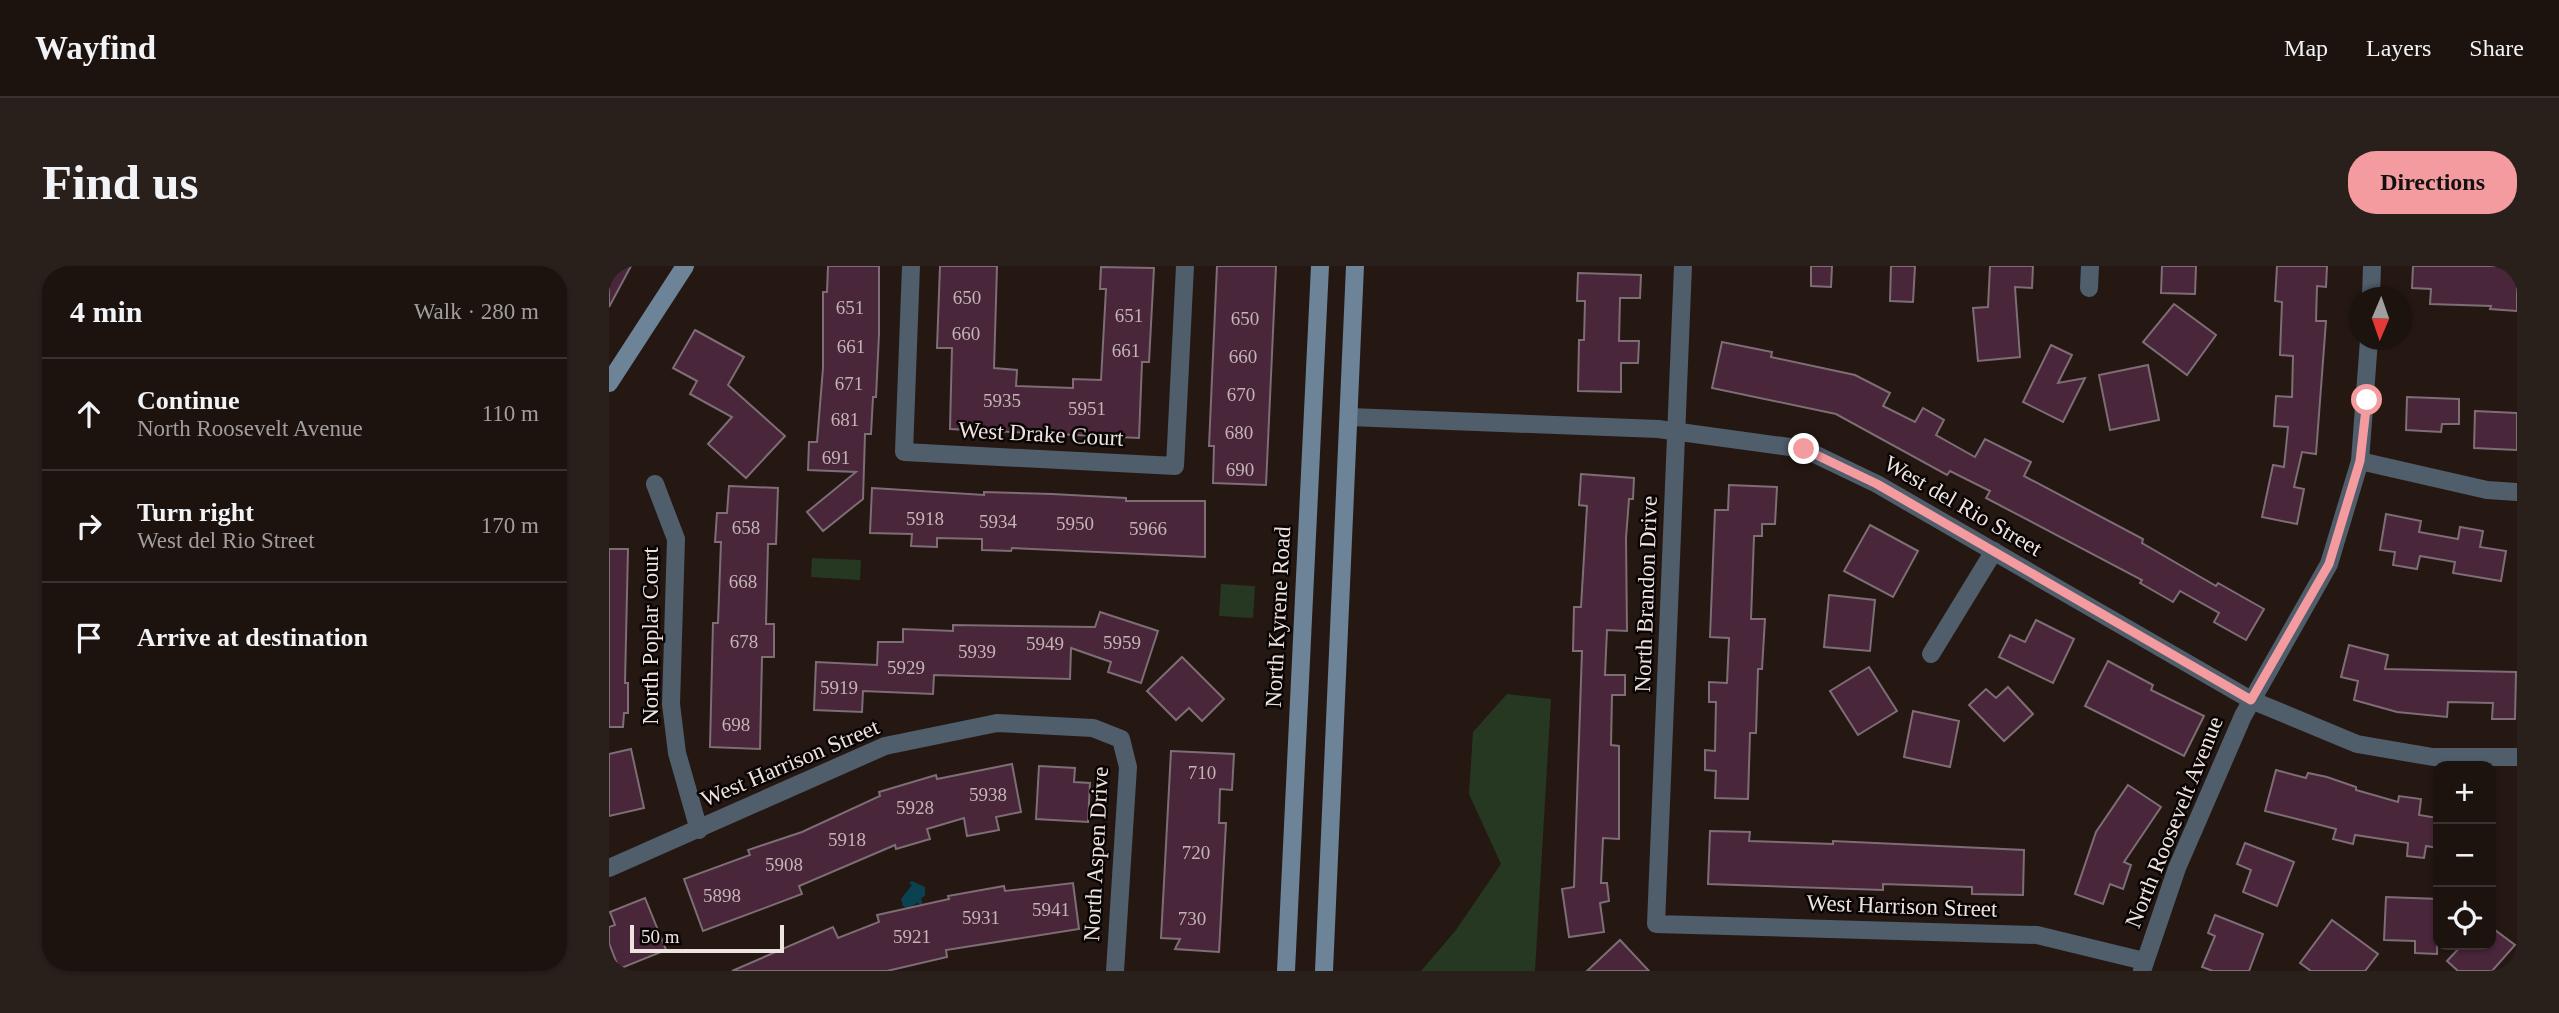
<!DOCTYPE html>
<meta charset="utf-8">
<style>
:root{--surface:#1c120e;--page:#29201c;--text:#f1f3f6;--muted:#a09e9e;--line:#3a322e;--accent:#f49b9f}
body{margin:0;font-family:"Times New Roman",serif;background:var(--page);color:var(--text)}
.controls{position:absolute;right:21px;bottom:21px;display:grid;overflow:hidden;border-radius:14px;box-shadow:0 2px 5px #0004}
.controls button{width:63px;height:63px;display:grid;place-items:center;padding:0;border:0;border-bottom:2px solid var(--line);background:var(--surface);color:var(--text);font:35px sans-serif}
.compass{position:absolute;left:1740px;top:21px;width:63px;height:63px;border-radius:50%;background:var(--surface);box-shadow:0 2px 5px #0004;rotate:182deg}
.scale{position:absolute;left:21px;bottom:18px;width:154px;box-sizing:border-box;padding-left:7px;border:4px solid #ede4e0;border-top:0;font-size:19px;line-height:24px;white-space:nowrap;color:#ede4e0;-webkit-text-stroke:5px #0a0504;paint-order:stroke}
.stop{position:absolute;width:21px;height:21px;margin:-16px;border:5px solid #f49b9f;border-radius:50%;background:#fff}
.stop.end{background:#f49b9f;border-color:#fff;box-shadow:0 2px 7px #0008}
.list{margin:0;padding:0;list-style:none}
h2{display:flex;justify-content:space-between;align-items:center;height:91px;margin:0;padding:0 28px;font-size:30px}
h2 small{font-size:23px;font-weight:400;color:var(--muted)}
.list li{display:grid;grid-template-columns:46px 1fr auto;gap:21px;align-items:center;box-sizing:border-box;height:112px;padding:0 28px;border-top:2px solid var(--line)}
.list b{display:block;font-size:26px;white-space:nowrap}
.list p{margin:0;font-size:23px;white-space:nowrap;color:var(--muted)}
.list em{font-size:23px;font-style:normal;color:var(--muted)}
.icon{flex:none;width:38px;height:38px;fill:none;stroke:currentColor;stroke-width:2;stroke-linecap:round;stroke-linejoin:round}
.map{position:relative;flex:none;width:1908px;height:705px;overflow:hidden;border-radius:28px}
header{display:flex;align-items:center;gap:42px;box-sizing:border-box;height:98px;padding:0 35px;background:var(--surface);border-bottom:2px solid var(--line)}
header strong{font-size:33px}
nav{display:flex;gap:38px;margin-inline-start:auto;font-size:24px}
.intro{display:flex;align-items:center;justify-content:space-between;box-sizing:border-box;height:168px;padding:0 42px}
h1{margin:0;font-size:49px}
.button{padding:18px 32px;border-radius:28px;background:var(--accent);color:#111;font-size:24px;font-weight:700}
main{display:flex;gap:42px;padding:0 42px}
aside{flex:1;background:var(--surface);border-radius:28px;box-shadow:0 2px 5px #0004}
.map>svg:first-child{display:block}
.green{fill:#263821}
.water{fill:#0a4252}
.building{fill:#49263a;stroke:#7d6d75;stroke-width:2}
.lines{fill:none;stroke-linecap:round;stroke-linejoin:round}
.street{stroke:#505d6b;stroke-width:18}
.secondary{stroke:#6d8398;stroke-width:18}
.route{stroke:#f49b9f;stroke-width:9}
.labels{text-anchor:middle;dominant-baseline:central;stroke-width:5;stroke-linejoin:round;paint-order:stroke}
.number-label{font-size:19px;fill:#c4b4b6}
.street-label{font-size:23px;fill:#ede4e0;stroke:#0a0504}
</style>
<header>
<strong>Wayfind</strong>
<nav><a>Map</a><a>Layers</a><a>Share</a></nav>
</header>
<div class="intro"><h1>Find us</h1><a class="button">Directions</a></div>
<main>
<aside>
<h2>4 min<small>Walk · 280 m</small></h2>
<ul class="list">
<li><svg class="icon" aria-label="ahead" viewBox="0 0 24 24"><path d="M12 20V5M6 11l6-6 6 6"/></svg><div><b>Continue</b><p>North Roosevelt Avenue</p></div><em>110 m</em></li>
<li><svg class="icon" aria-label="right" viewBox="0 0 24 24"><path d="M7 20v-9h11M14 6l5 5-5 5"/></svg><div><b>Turn right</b><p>West del Rio Street</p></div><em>170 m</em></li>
<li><svg class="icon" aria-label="arrive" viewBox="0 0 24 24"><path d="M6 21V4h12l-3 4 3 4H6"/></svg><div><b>Arrive at destination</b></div></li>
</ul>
</aside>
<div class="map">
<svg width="1908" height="705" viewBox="0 0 1908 705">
<rect width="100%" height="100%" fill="#251813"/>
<!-- green -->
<g class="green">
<path d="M203,292L252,294L251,314L202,311Z"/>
<path d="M612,318L646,320L644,352L610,350Z"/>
<path d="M898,428L942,433L926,705H812L847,664L892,598L860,528L864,466Z"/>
</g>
<!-- water -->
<path class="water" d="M303,615L316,621V629L312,633L314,639L308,637L299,643L294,640L292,633L303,619L300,617Z"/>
<!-- building -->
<g class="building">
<path d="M0,0H22L0,41Z"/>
<path d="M219,0H270V68L267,131H264L262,168H256L254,233L214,265L198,246L247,206L199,204L200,176H208L214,102V26H218Z"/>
<path d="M331,0H388L385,102L408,104L407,120L464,122V113L492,114L497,23H491L492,1L545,2L540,96H533L530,172L341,163L343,82H328Z"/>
<path d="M608,0H667L657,219L604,217L605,180H600Z"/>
<path d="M1202,0H1223L1222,21L1202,20Z"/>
<path d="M1282,0H1306L1304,36L1281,35Z"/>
<path d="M1381,0H1424L1423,22L1406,21L1411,91L1369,95L1364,42L1379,41Z"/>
<path d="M1553,0H1587L1586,28L1552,27Z"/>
<path d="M1668,0H1718L1717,21L1708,20L1707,55H1717L1707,188L1693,186L1685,221L1695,223L1688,258L1653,251L1664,199L1675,201L1679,161L1665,160L1667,130L1683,131L1684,90L1671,89L1673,36L1666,35Z"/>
<path d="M1804,0H1908V45L1881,43L1882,40L1821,38L1822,23L1803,22Z"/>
<path d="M969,7L1032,9L1031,32H1011L1010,75H1030L1029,97H1012V126L969,125L970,74H975L976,35H968Z"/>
<path d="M1565,38L1607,69L1578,109L1534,76Z"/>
<path d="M86,64L135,91L119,119L176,170L137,212L99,178L123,151L81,128L88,115L64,102Z"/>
<path d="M1113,76L1163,86L1162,91L1246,109L1281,127L1274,140L1306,156L1314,142L1335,154L1327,169L1366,191L1376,173L1422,196L1415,210L1534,273L1533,277L1607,320L1609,317L1655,343L1637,374L1605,356L1610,347L1571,325L1564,336L1531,317L1533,314L1377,232L1381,225L1341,205L1338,209L1227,148L1103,122Z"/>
<path d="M1442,79L1463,89L1449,117L1476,112L1454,156L1414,136Z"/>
<path d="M1539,99L1550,154L1501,164L1490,109Z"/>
<path d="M1798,131L1850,133V158H1833L1832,166L1797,164Z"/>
<path d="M1866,145L1908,147V184L1865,182Z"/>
<path d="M972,208L1025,212L1024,233H1020L1017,272L1018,365L998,364L996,409H1016V429H1003L1002,479L1010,480V573L994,572L992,617H998L1000,635L991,637L995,666L960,671L953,623L965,621L973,385H964L965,341H972L978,240L970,239Z"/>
<path d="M1120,219L1168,221L1166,258H1153V270H1145L1142,353H1156L1153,403H1149L1147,467H1141L1139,533L1106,532L1107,505L1096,504V484L1106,485L1107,436H1100V416L1118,417L1120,372L1101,371L1106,244H1119Z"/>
<path d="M120,220L169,222L167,278H159L157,358H165V391H153L151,483L101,481L104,357H109L112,276H106L108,247H118Z"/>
<path d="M263,222L375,229V226L443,228L517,232V235H596V291L403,282L402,285L373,284V273L328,272V281L302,280L303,268L261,267Z"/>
<path d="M1777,248L1812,255L1810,266L1849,273L1851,261L1874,265L1871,281L1897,285L1892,315L1844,307L1846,296L1811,290L1808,303L1784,299L1786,286L1771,284Z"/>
<path d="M1261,259L1309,285L1284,331L1235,305Z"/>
<path d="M0,283H19L16,417H19V447H15L14,461H0Z"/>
<path d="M1220,329L1266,334L1261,385L1215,381Z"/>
<path d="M491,346L549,365L532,417L499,406L502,396L462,382L461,413L325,409L324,428L254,425L253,446L205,444L207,396L268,399L269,376H294V363L344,365V359L486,361Z"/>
<path d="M1427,354L1465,373L1444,417L1390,391L1401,369L1416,376Z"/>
<path d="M1740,379L1779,389L1776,403L1907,406L1906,453H1883L1884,437L1839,436L1838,451L1788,446L1745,434L1749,415L1732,411Z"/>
<path d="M573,391L615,433L593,455L580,442L567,454L538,425Z"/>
<path d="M1499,395L1544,419L1542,424L1595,450L1575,490L1476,440Z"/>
<path d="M1260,401L1288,445L1249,469L1221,425Z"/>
<path d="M1399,421L1424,448L1395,475L1360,439L1377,423L1387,432Z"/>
<path d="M1304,445L1350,455L1341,501L1295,491Z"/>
<path d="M22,483L35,542L0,550V488Z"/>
<path d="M562,485L625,488L623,524L611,523L610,557H617L610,686L566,683L571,673L552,672Z"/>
<path d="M403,498L412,546L387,551L390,564L358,570L355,552L318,563L321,573L287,583L286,579L190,620L193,628L94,665L75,613L141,589L139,584L193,566L271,530L270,526L327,509L328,513Z"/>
<path d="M430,500L466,502L465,516L481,517L479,556L427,553Z"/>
<path d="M1667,504L1697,512L1699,507L1718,511L1747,521V524L1789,536L1790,530L1812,533L1810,549L1829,552V582L1817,580L1815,592L1798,590L1799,577L1746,569L1744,578L1724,573L1727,563L1656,545Z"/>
<path d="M1519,519L1552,541L1515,596L1522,599L1514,623L1501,618L1494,638L1466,628L1487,566Z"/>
<path d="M1101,565L1141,566L1140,575L1224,578V575L1415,584L1414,629L1363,628V621L1274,618V624L1099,618Z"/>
<path d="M1636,577L1685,596L1668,640L1634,626L1642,604L1628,598Z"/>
<path d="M464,617L470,663L337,684L338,691L278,705H123L224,661L229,672L270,656L268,649L340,633L339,630L395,620L396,625Z"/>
<path d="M1777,631L1829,633L1828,688L1806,687V675L1775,674Z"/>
<path d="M36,632L57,684L10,703L0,677V661L6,659L1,646Z"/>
<path d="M1606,649L1654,668L1640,705H1604L1593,701L1606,670L1599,667Z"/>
<path d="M1723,654L1769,688L1756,705H1702L1691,697Z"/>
<path d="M1882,661L1906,679L1883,705H1849L1838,695L1853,679H1882Z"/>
<path d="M1011,674L1040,705H978Z"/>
</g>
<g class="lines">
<!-- street -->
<g class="street">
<path d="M302,0L295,186L566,200L576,0"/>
<path d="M1074,0L1047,658L1428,669L1535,695"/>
<path d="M1480,22L1481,0"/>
<path d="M1762,32L1763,0"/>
<path d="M740,151L1049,163L1195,183L1268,218L1642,434L1748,478L1824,491H1908"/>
<path d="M1751,195L1878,224L1908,226"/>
<path d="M46,218L67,273L62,438L68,487L90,564"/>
<path d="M1322,388L1385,285"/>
<path d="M0,602L276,480L388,457L484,462L512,473L519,501L506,705"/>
<path d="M1533,705L1568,602L1634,450L1720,298L1751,195L1760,74"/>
</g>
<!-- secondary -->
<g class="secondary">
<path d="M0,117L76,0"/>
<path d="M677,705L711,0"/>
<path d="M715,705L746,0"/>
</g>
</g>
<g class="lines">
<!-- route -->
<path class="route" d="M1195,183L1268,218L1642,434L1720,298L1751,195L1758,134"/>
</g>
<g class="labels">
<!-- number labels -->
<g class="number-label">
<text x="358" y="31">650</text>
<text x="241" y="41">651</text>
<text x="520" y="49">651</text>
<text x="636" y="52">650</text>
<text x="357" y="67">660</text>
<text x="242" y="80">661</text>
<text x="517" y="84">661</text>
<text x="634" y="90">660</text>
<text x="240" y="117">671</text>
<text x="632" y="128">670</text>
<text x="393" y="134">5935</text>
<text x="478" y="142">5951</text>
<text x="236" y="153">681</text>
<text x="630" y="166">680</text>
<text x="227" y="191">691</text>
<text x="631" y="203">690</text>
<text x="316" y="252">5918</text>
<text x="389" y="255">5934</text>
<text x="466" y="257">5950</text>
<text x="137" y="261">658</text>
<text x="539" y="262">5966</text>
<text x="134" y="315">668</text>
<text x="135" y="375">678</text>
<text x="513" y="376">5959</text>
<text x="436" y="377">5949</text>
<text x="368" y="385">5939</text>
<text x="297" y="401">5929</text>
<text x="230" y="421">5919</text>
<text x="127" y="458">698</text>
<text x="593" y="506">710</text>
<text x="379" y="528">5938</text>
<text x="306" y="541">5928</text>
<text x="238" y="573">5918</text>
<text x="587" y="586">720</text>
<text x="175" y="598">5908</text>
<text x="113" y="629">5898</text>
<text x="442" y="643">5941</text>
<text x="372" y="651">5931</text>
<text x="583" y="652">730</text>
<text x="303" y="670">5921</text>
</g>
<!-- street labels -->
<g class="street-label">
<text transform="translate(432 168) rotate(3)">West Drake Court</text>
<text transform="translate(1354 240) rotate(30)">West del Rio Street</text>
<text transform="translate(1037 328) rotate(-88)">North Brandon Drive</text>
<text transform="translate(669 351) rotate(-87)">North Kyrene Road</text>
<text transform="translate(41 370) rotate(-90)">North Poplar Court</text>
<text transform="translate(181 497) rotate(-23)">West Harrison Street</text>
<text transform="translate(1565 556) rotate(-68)">North Roosevelt Avenue</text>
<text transform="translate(487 588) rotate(-87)">North Aspen Drive</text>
<text transform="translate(1293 640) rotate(2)">West Harrison Street</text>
</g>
</g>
</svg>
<div class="controls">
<button>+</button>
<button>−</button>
<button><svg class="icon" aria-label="locate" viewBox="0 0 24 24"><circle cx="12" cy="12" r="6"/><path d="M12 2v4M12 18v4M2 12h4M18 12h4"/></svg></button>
</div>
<svg class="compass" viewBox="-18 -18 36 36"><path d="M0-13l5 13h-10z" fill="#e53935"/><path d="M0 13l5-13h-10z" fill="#a09e9e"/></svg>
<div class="scale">50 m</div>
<div class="stop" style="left:1758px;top:134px"></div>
<div class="stop end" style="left:1195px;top:183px"></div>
</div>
</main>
